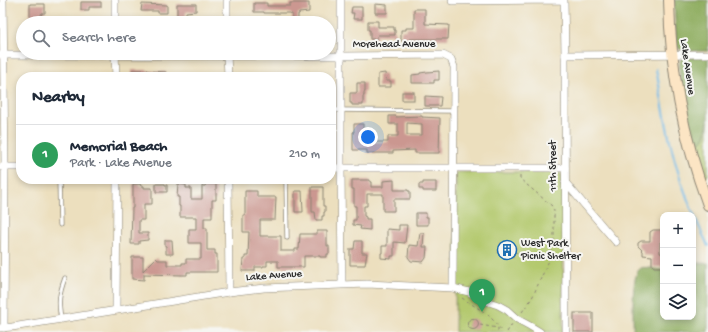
<!DOCTYPE html>
<meta charset="utf-8">
<style>
:root{--surface:#fff;--page:#f2f2f3;--text:#1f2937;--muted:#747a83;--line:#e0e1e3;--accent:#0f766e}
body{margin:0;font-family:"Gochi Hand",sans-serif;background:var(--page);color:var(--text)}
.controls{position:absolute;right:12px;bottom:12px;display:grid;overflow:hidden;border-radius:8px;box-shadow:0 2px 6px #0003}
.controls button{width:36px;height:36px;display:grid;place-items:center;padding:0;border:0;border-bottom:1px solid var(--line);background:var(--surface);color:var(--text);font:20px sans-serif}
.you{position:absolute;left:368px;top:137px;width:14px;height:14px;margin:-10px;border:3px solid #fff;border-radius:50%;background:#1a73e8;box-shadow:0 0 0 6px #1a73e833}
.badge{display:grid;place-items:center;width:26px;height:26px;border-radius:50%;background:var(--accent);color:#fff;font-size:13px;font-weight:700}
.pin{position:absolute;translate:-50% -33px;filter:drop-shadow(0 1px 2px #0008)}
.pin::after{content:'';position:absolute;top:21px;width:14px;height:12px;background:inherit;clip-path:polygon(0 0,100% 0,50% 100%)}
.list{margin:0;padding:0;list-style:none}
h2{display:flex;justify-content:space-between;align-items:center;height:52px;margin:0;padding:0 16px;font-size:17px}
h2 small{font-size:13px;font-weight:400;color:var(--muted)}
.list li{display:grid;grid-template-columns:26px 1fr auto;gap:12px;align-items:center;box-sizing:border-box;height:60px;padding:0 16px;border-top:1px solid var(--line)}
.list b{display:block;font-size:15px;white-space:nowrap}
.list p{margin:0;font-size:13px;white-space:nowrap;color:var(--muted)}
.list em{font-size:13px;font-style:normal;color:var(--muted)}
.icon{flex:none;width:22px;height:22px;fill:none;stroke:currentColor;stroke-width:2;stroke-linecap:round;stroke-linejoin:round}
.map{position:relative;flex:none;width:708px;height:332px;overflow:hidden}
.search{position:absolute;background:var(--surface);box-shadow:0 2px 6px #0003;left:16px;top:16px;width:320px;height:44px;display:flex;align-items:center;gap:10px;box-sizing:border-box;padding:0 14px;border-radius:22px;color:var(--muted);font-size:15px}
.panel{position:absolute;background:var(--surface);box-shadow:0 2px 6px #0003;left:16px;top:72px;width:320px;height:112px;border-radius:16px}
.map>svg:first-child{display:block}
.green{fill:#b4c96e;stroke:#707a4c}
.forest{fill:#8fad61;stroke:#5d6c46}
.lines{fill:none;stroke-linecap:round;stroke-linejoin:round}
.stream{stroke:#70bbe9;stroke-width:2}
.building{fill:#cb9790;fill-rule:evenodd}
.lane-casing{stroke:#8c8574;stroke-width:5}
.street-casing{stroke:#8c8574;stroke-width:8}
.secondary-casing{stroke:#8c8574;stroke-width:12}
.path{stroke:#8c8574;stroke-width:1;stroke-dasharray:3 3;stroke-linecap:butt}
.lane{stroke:#fff;stroke-width:3.5}
.street{stroke:#fff;stroke-width:7}
.secondary{stroke:#fce5c4;stroke-width:10}
.labels{text-anchor:middle;dominant-baseline:central;stroke-width:4;stroke-linejoin:round;paint-order:stroke}
.street-label{font-size:11px;fill:#2b2b2b;stroke:#f6f6f2}
.poi-label{font-size:11px;fill:#2b2b2b;stroke:#f6f6f2;text-anchor:start}
</style>
<div class="map">
<svg width="708" height="332" viewBox="0 0 708 332">
<rect width="100%" height="100%" fill="#f6f6f2"/>
<filter id="ink" filterUnits="userSpaceOnUse"><feTurbulence type="fractalNoise" baseFrequency=".025" numOctaves="2"/><feDisplacementMap in="SourceGraphic" scale="8" xChannelSelector="R" yChannelSelector="G"/><feConvolveMatrix kernelMatrix="1 2 1 2 8 2 1 2 1" color-interpolation-filters="sRGB"/></filter>
<filter id="wash" filterUnits="userSpaceOnUse"><feTurbulence type="fractalNoise" baseFrequency=".012" numOctaves="4" result="noise"/><feDisplacementMap in="SourceGraphic" scale="16" xChannelSelector="R" yChannelSelector="G"/><feGaussianBlur stdDeviation="0.9" result="paint"/><feColorMatrix in="noise" values="0 0 0 0 0 0 0 0 0 0 0 0 0 0 0 0 0 1.4 0 .05"/><feComposite in="paint" operator="in"/></filter>
<g filter="url(#wash)">
<rect width="100%" height="100%" fill="#ecdfbe"/>
<!-- green -->
<g class="green">
<path d="M708,121V175L704,179L693,140L694,141L700,142C706,137 707,129 708,121Z"/>
<path d="M458,172H557L560,173L562,176L564,201L563,332H455L456,173Z"/>
</g>
<!-- forest -->
<g class="forest">
<path d="M674,0H708V51C702,51 682,52 678,48C676,46 676,42 676,39Z"/>
<path d="M708,57V121L705,137L701,142L698,143L693,140C690,125 675,71 681,59L685,58Z"/>
<path d="M693,263H708V332H633C634,321 630,273 641,268C647,266 656,270 663,270V317H693Z"/>
</g>
<g class="lines">
<!-- stream -->
<path class="stream" d="M656,69C664,110 670,153 685,192C691,210 700,228 708,246"/>
</g>
<g id="blocks">
<!-- building -->
<g class="building">
<path d="M81,2H101V7H89V10H81Z"/>
<path d="M254,3H267V6H290V3H309V12L299,13V14H298V23H292V14H290V13H264V12H254Z"/>
<path d="M30,4H45V13H42V14H41V18H30Z"/>
<path d="M142,4L167,5V13H158V11H141Z"/>
<path d="M177,4H196V11L186,12V23H177Z"/>
<path d="M375,4L387,5V13H375Z"/>
<path d="M352,7H362V19H353L354,13H351Z"/>
<path d="M414,9H425V24L449,25L448,39H409V41H401V30H406V28H414Z"/>
<path d="M368,21H378V27H394V30H395V35H378L377,36V39H370V30H368Z"/>
<path d="M132,70H148V71L166,72V77H132Z"/>
<path d="M439,71V80H434V83H412V75L420,74V73L427,72Z"/>
<path d="M385,73L386,81H391V87H378V74Z"/>
<path d="M357,83H365V92H364V96H363V105H352V103H350V93H357Z"/>
<rect x="402" y="92" width="12" height="8"/>
<path d="M425,96L441,97L440,106H425Z"/>
<path d="M389,116H396V117L422,116V117L440,118L439,153H415V150L393,151V153H367V150H353V132H354V124H363V142H388V136H398V124H389ZM407,123L422,124V135H407Z"/>
<path d="M352,180H370V182H371V187H383V181L394,180V190H408V191H410V199H394V211H383V194H367V206H364V216L366,217V219H370V230L360,229L361,226L353,225V220H356V206H354V189H352Z"/>
<path d="M423,182H436V191H423V189H419V184H423Z"/>
<path d="M133,184H140L141,186H144V188H152V204H144V220H139V233H148V240L139,241V244H131L132,208H133Z"/>
<path d="M156,184H165V185H167V192H156Z"/>
<path d="M178,184L186,185V188H191V199H202V186H205L206,184H216V200H212V218H204V228H207V250H215V254H217V272H187V275H183L144,274V280L132,279V257H143V271L156,258L158,260H167V265H182V263H186V259H201V243H189V229H196V217H180V206H179V197H177Z"/>
<path d="M312,187H323V206H325V212H324V216H322V220H316L315,212H312Z"/>
<path d="M245,191H257V197H276L275,220H260V236H281V251H295V249H299L300,234H317V231H327V246H329V254H327V257H320V256H304V267H278V261H267V266H263V267H255V271H242L243,259H245V256H248L249,232H243V215H245Z"/>
<path d="M295,191H302L303,212H295Z"/>
<path d="M416,213H426V217H428V225H416Z"/>
<path d="M399,225H407L405,243L394,242V256H391V259L381,258V253H382V246H387V229L399,230Z"/>
<path d="M653,230H662V242H660V253L663,254V267H654L652,265V256L643,255V251L638,246V243L641,241H650V232Z"/>
<path d="M420,233H424L423,247H427L426,258L423,262L411,261L408,257L409,245L418,246Z"/>
<path d="M165,240H172L173,254H166V246H165Z"/>
<path d="M355,241H362V253H367L365,265H350V249H354Z"/>
<path d="M501,243L516,247L513,257L498,253Z"/>
<rect x="574" y="313" width="19" height="19"/>
<circle cx="473" cy="324" r="5.5"/>
</g>
</g>
</g>
<g filter="url(#ink)">
<use href="#blocks" fill-opacity="0" stroke="#8c8574" stroke-width="1"/>
<g class="lines">
<!-- lane casing -->
<g class="lane-casing">
<g id="lane">
<path d="M331,110L454,111"/>
<path d="M59,179L60,225"/>
<path d="M286,179L287,238"/>
<path d="M61,319C58,302 59,294 65,278"/>
</g>
</g>
<!-- street casing -->
<g class="street-casing">
<g id="street">
<path d="M3,0L5,167L4,328"/>
<path d="M115,0V23"/>
<path d="M227,0V23"/>
<path d="M341,0V168L342,284"/>
<path d="M452,0V1L564,0L565,55L566,332"/>
<path d="M115,53L116,77"/>
<path d="M227,53L228,77"/>
<path d="M0,55L342,56L443,55L451,59L454,67L453,288"/>
<path d="M565,55L708,54"/>
<path d="M0,167H21"/>
<path d="M331,168H565"/>
<path d="M228,179L229,292"/>
<path d="M565,182L616,242"/>
<path d="M116,310L117,179"/>
<path d="M0,328L12,327L229,292L264,288L367,284L453,288L469,292L483,300L498,305L507,310L517,319L530,326L540,332"/>
</g>
</g>
<!-- secondary casing -->
<g class="secondary-casing">
<path id="secondary" d="M669,0C670,70 684,140 708,205"/>
</g>
<!-- path -->
<g class="path">
<path d="M520,176V179L552,206L554,211V241L551,252V256L532,298L522,312"/>
<path d="M514,252L523,254L559,256"/>
<path d="M462,298L487,314L493,320L503,332"/>
<path d="M480,325L498,328V332"/>
<path d="M507,332L512,324"/>
</g>
<!-- lane -->
<use href="#lane" class="lane"/>
<!-- street -->
<use href="#street" class="street"/>
<!-- secondary -->
<use href="#secondary" class="secondary"/>
</g>
</g>
<!-- icons -->
<defs>
<g id="building-ring" transform="scale(1)"><circle r="9.5" fill="#f6f6f2" stroke="#1f6fb2" stroke-width="1.5"/><path d="M-4-6H4V6H1V3H-1V6H-4ZM-2.5-4.3h1.7v1.8h-1.7ZM.8-4.3h1.7v1.8H.8ZM-2.5-1h1.7V.8h-1.7ZM.8-1h1.7V.8H.8Z" fill="#1f6fb2"/></g>
</defs>
<g fill-rule="evenodd">
<use href="#building-ring" x="507" y="250"/>
</g>
<g class="labels">
<!-- street labels -->
<g class="street-label">
<text x="394" y="45">Morehead Avenue</text>
<text transform="translate(687 67) rotate(82)">Lake Avenue</text>
<text transform="translate(554 166) rotate(-90)">11th Street</text>
<text transform="translate(274 276) rotate(-4)">Lake Avenue</text>
</g>
<!-- poi labels -->
<g class="poi-label">
<text x="521" y="244">West Park<tspan x="521" dy="13">Picnic Shelter</tspan></text>
</g>
</g>
</svg>
<div class="controls">
<button>+</button>
<button>−</button>
<button><svg class="icon" aria-label="layers" viewBox="0 0 24 24"><path d="M12 4l9 5-9 5-9-5zM3 14l9 5 9-5"/></svg></button>
</div>
<div class="you"></div>
<div class="pin badge" style="left:482px;top:312px;background:#2e9e5b">1</div>
<div class="search"><svg class="icon" aria-label="search" viewBox="0 0 24 24"><circle cx="10" cy="10" r="6"/><path d="M15 15l6 6"/></svg>Search here</div>
<section class="panel">
<h2>Nearby<small></small></h2>
<ul class="list">
<li><span class="badge" style="background:#2e9e5b">1</span><div><b>Memorial Beach</b><p>Park · Lake Avenue</p></div><em>210 m</em></li>
</ul>
</section>
</div>
